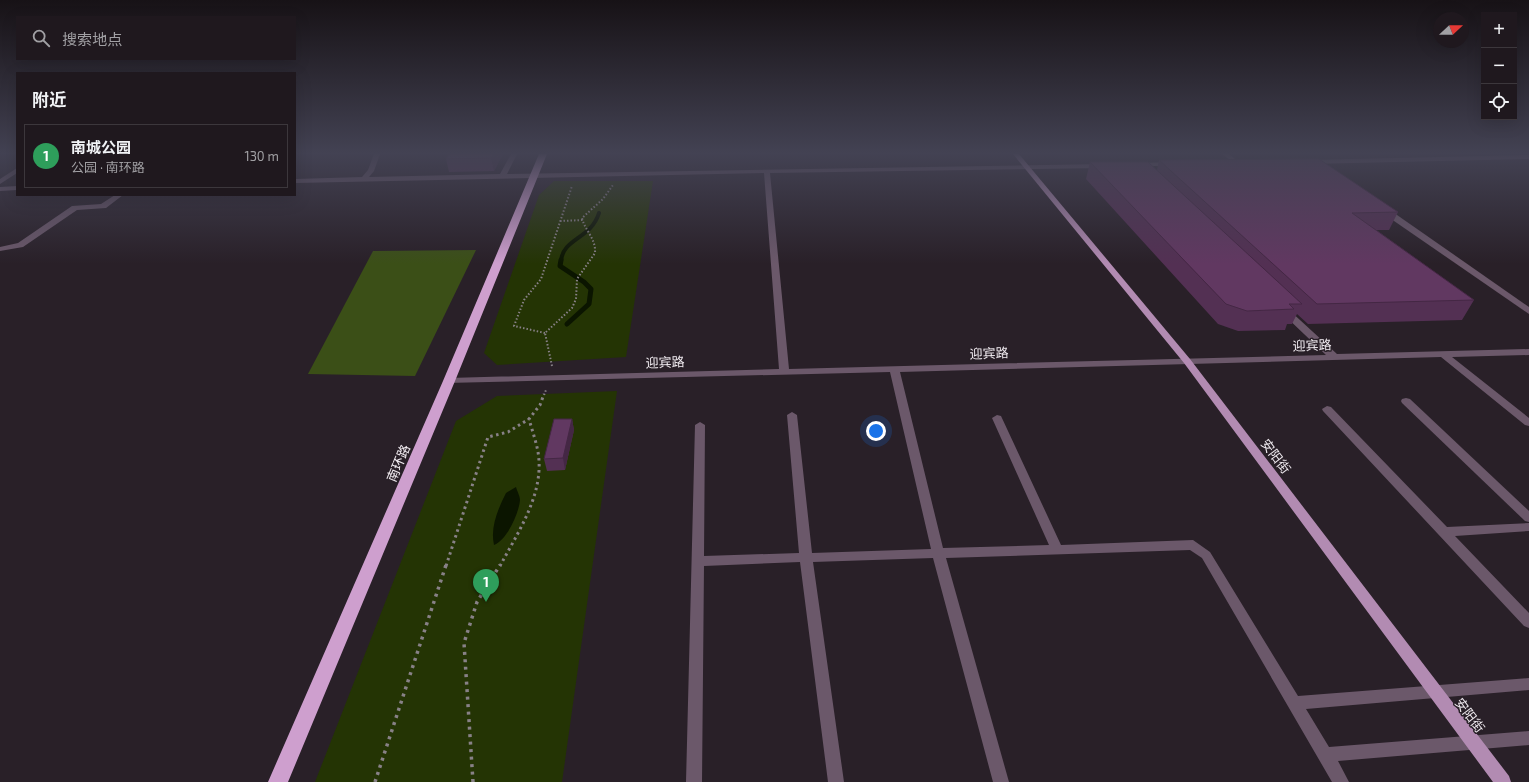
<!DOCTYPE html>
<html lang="zh">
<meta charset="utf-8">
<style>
:root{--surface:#1f181e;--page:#2c252b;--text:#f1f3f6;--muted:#a1a0a4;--line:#3c373c;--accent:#8c9099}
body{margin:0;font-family:"Exo 2","Noto Sans SC",sans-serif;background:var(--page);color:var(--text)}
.controls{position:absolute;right:12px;top:12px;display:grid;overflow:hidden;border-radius:0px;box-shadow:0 4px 16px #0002}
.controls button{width:36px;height:36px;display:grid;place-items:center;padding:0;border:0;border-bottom:1px solid var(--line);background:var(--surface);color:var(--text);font:20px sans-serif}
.compass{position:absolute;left:1433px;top:12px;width:36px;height:36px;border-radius:50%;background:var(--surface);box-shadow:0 4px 16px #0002;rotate:68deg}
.you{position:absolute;left:876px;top:431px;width:14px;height:14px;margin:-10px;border:3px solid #fff;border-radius:50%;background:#1a73e8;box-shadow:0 0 0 6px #1a73e833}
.badge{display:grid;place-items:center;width:26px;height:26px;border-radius:50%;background:var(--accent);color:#fff;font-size:13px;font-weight:700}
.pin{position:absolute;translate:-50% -33px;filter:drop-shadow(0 1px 2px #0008)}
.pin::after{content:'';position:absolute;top:21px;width:14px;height:12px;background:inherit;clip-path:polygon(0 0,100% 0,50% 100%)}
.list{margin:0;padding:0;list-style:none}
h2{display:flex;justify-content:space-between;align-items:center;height:52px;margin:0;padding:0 16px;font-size:17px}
h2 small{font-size:13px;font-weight:400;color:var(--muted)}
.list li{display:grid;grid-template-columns:26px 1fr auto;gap:12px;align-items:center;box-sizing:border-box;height:64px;margin:0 8px 8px;padding:0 8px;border:1px solid var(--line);border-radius:0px}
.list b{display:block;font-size:15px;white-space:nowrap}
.list p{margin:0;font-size:13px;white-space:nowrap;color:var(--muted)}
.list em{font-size:13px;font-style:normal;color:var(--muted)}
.icon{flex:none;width:22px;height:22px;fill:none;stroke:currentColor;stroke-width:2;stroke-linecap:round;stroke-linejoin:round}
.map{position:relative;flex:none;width:1529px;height:782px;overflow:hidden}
.search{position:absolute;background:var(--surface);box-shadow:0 4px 16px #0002;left:16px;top:16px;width:280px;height:44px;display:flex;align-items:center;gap:10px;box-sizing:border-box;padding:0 14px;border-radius:0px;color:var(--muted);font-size:15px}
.panel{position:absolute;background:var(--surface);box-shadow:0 4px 16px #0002;left:16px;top:72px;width:280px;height:124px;border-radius:0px}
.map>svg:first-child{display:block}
.green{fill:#243404}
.forest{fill:#3b4f17}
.water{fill:#0b1500}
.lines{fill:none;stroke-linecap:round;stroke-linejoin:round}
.stream-far1{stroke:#0b1500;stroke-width:4}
.stream{stroke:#0b1500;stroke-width:5}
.path-far2{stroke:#888187;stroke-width:2;stroke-dasharray:1.5 2;stroke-linecap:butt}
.path-far1{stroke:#888187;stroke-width:3;stroke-dasharray:2.5 3.5;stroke-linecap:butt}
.path{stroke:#888187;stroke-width:3.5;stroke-dasharray:3 4.5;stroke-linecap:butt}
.minor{fill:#6b586a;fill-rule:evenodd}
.major{fill:#b28bb2;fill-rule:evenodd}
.highway{fill:#ce9fce;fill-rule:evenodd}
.wall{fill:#533053}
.shaded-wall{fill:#442744}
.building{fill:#613861;stroke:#442744}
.labels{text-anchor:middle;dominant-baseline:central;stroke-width:3;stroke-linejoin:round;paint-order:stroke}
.street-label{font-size:13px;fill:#f0ebf0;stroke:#292028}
</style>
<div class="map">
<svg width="1529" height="782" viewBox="0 0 1529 782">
<rect width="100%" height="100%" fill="#292028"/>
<!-- green -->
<g class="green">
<path d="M554,181H653L626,357L497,365L484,353L539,195Z"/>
<path d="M617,391L562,782H315L456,421L497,396Z"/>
</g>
<!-- forest -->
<path class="forest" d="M476,250L415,376L308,374L373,251Z"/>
<!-- water -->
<path class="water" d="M516,487C517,491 520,496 520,500C519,513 507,540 494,545C490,527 498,509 506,493Z"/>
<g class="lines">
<!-- stream-far1 -->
<path class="stream-far1" d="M561,261C563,238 591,239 599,213"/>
<!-- stream -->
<path class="stream" d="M561,260L560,266L584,282L591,289L589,304L567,324"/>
<!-- path-far2 -->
<g class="path-far2">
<path d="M560,221L583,220"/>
<path d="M545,333L514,326L524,300L541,279L572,186"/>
<path d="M552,366L545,333L572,308L576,299L577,279L595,253C596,238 585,231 582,218L603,199L613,185"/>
<path d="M544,395L546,390"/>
</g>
<!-- path-far1 -->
<g class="path-far1">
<path d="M446,566L488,437L508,432L529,419"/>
<path d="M500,566C518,532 545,493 538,452C536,441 532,430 529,419L540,405L544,394"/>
</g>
<!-- path -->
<g class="path">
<path d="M375,782L446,565"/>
<path d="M473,782L464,643L477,602L500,565"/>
</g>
<!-- minor -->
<g class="minor">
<path d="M374,154H380L374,171L369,177L500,174L511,154H517L507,174L1103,164L1106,166L1103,168L770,173L789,369L1326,355L1282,313L1281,311L1282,309H1288L1337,354L1529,349V355L1452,357L1529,418V426L1525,425L1441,357L900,372L943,548L1049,545L992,418L997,415L1001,416L1061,545L1193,540L1210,552L1298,696L1529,678V690L1306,709L1329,747L1529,731V745L1338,761L1349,782H1332L1202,558L1190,550L946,558L1009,782H993L933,558L813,562L844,782H828L800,562L704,566L702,782H686L695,425L700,422L705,425L704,556L799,553L787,415L792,412L797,415L812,553L931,549L890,372L446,383L444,381L446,379L449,378L779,369L764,173L295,183V179L362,177L368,170Z"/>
<path d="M1222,154H1229L1240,163L1235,164Z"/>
<path d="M1529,155V159L1309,164L1306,162L1309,160Z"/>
<path d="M1139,163L1171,162L1174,164L1171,166H1137V164Z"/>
<path d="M17,168V173L0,184V179Z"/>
<path d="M17,186V190L0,191V187Z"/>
<path d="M115,195H123L106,208L77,210L23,247L0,251V247L18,243L72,206L101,204Z"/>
<path d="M1381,208H1387L1529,307V314L1381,212Z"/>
<path d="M1406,398L1410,399L1529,511V522L1525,521L1402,403L1401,401L1402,399Z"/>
<path d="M1327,406L1331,407L1447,527L1529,523V531L1455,536L1529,613V628L1524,626L1323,411L1322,409Z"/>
</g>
<!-- major -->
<path class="major" d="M1013,154H1019L1190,359L1509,776L1511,782H1493L1184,363Z"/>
<!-- highway -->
<path class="highway" d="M539,154H547L455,381L288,782H268L443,381Z"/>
</g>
<!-- wall -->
<g class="wall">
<path d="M503,154L494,171L449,172L446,159Z"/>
<path d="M1159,160L1398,212L1389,230H1376L1474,300L1462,320L1308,324L1297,314L1292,324H1287L1285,330L1238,331L1218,324L1086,179L1090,162L1157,170Z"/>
<path d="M572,419L574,430L565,470L547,471L544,459Z"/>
</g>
<!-- shaded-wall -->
<g class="shaded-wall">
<path d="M494,154H503L494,171L491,158Z"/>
<path d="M572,419L574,430L565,470L563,458Z"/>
</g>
<!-- building -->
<g class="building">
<path d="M449,154H494L491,158L446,159Z"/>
<path d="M1319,159L1398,212L1352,213L1474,300L1317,304L1159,160Z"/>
<path d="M1090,162H1148L1302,304H1289L1294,309L1247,311L1226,304Z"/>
<path d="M554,419H572L563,458L544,459Z"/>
</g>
<!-- sky -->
<linearGradient id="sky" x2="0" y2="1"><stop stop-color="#171216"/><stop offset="0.58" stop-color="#434253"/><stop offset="1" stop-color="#434253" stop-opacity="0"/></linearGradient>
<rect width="1529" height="264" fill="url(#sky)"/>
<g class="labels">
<!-- street labels -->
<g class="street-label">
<text transform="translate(1312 345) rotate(-2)">迎宾路</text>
<text transform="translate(989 353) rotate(-2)">迎宾路</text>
<text transform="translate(665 362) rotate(-2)">迎宾路</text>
<text transform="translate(1276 456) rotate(53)">安阳街</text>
<text transform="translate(398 463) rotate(-67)">南环路</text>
<text transform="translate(1470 715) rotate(53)">安阳街</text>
</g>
</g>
</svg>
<div class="controls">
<button>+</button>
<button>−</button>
<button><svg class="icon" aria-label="locate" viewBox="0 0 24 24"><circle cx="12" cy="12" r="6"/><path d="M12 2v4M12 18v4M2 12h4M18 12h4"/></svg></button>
</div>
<svg class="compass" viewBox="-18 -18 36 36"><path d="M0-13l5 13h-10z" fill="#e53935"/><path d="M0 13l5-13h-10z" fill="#a1a0a4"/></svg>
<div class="you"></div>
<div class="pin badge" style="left:486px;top:602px;background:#2e9e5b">1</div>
<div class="search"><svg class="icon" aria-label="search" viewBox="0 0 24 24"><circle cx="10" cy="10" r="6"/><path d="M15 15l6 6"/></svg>搜索地点</div>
<section class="panel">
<h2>附近<small></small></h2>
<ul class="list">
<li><span class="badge" style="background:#2e9e5b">1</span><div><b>南城公园</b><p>公园 · 南环路</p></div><em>130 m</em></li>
</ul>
</section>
</div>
